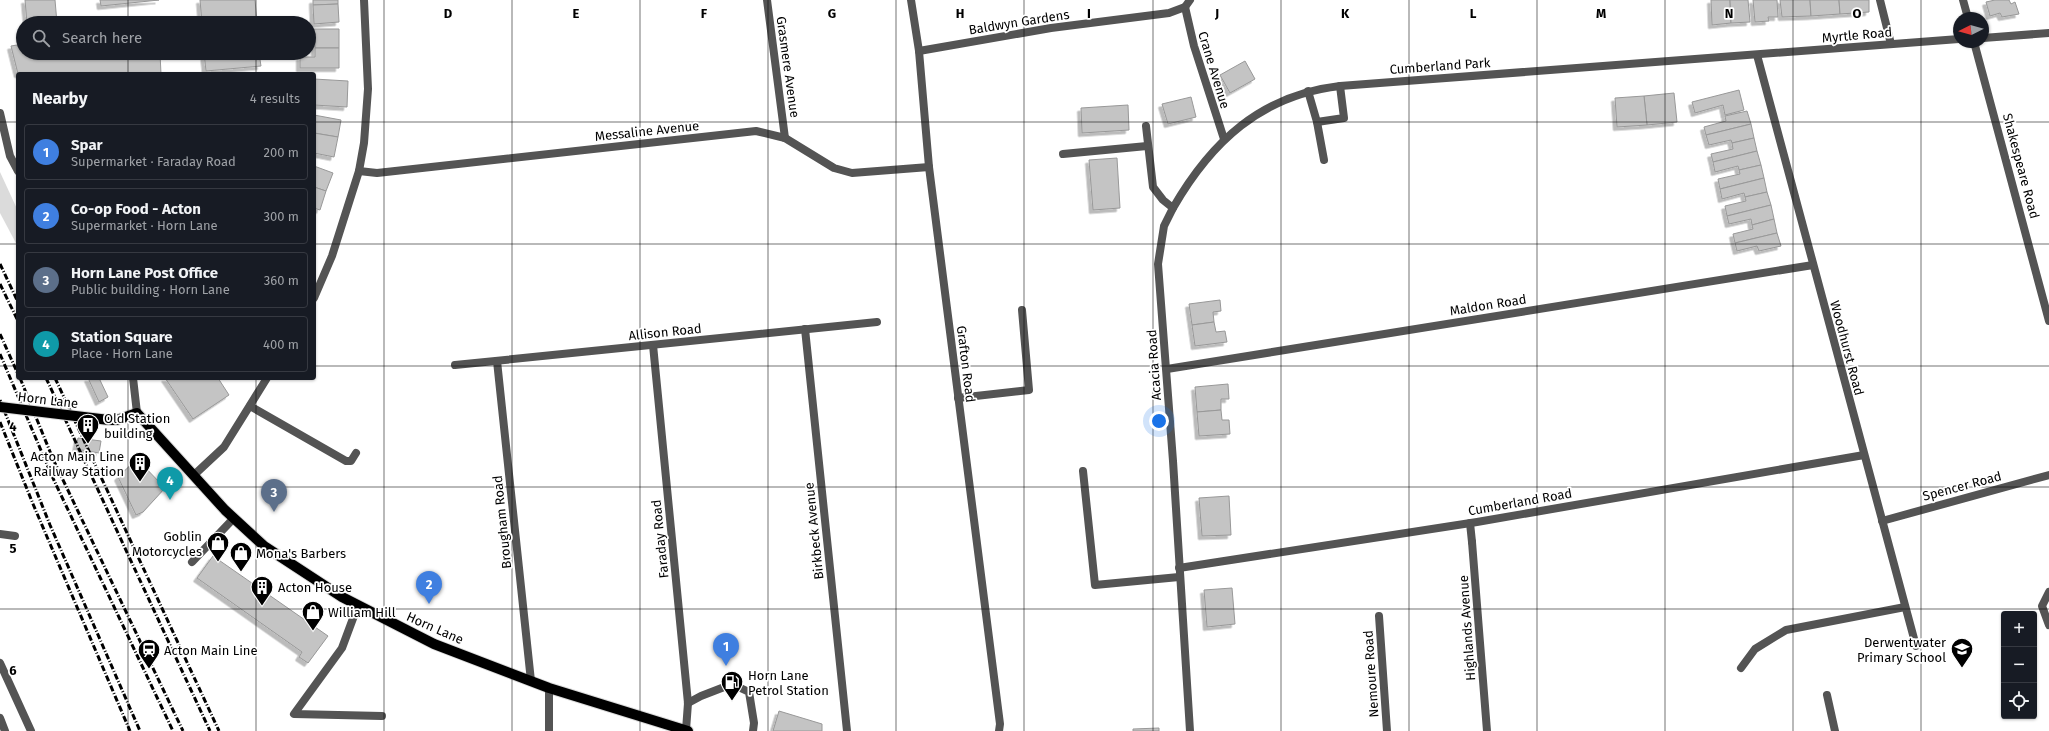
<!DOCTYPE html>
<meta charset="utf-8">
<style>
:root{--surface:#171b24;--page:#20242c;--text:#f1f3f6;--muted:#9ea1a6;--line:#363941;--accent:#d93025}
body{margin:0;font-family:"Fira Sans",sans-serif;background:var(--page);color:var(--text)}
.controls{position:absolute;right:12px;bottom:12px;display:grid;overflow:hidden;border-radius:4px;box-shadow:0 1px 3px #0004}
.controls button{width:36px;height:36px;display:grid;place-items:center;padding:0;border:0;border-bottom:1px solid var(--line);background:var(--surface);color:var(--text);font:20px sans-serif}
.compass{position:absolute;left:1953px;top:12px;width:36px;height:36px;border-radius:50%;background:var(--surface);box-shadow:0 1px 3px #0004;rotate:264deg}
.you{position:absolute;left:1159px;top:421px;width:14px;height:14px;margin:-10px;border:3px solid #fff;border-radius:50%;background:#1a73e8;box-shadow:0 0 0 6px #1a73e833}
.badge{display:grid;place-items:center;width:26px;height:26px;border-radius:50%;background:var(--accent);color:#fff;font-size:13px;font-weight:700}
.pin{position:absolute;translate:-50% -33px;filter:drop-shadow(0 1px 2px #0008)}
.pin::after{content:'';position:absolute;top:21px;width:14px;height:12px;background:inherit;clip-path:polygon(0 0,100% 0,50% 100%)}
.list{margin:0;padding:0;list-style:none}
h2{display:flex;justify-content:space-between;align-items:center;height:52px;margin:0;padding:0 16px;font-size:17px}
h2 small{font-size:13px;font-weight:400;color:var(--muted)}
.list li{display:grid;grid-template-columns:26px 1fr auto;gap:12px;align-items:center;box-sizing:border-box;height:56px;margin:0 8px 8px;padding:0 8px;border:1px solid var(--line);border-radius:4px}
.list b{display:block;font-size:15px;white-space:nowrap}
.list p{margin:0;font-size:13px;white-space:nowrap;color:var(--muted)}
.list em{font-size:13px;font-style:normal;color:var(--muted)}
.icon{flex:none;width:22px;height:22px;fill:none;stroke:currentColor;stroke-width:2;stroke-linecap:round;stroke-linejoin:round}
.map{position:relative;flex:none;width:2049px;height:731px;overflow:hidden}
.search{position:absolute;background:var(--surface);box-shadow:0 1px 3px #0004;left:16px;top:16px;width:300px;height:44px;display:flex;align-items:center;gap:10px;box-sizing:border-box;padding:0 14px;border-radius:22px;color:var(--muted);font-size:15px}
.panel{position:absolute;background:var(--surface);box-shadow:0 1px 3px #0004;left:16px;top:72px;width:300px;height:308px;border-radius:4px}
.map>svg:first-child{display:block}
.green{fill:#dbdbdb}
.building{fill:#c4c4c4;stroke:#989898;filter:url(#shadow)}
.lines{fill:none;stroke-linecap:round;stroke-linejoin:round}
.primary-casing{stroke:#dbdbdb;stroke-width:12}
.service{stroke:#545454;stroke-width:8}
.minor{stroke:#545454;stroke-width:8}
.tertiary{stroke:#545454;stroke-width:8}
.primary{stroke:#000;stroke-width:10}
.rail{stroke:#000;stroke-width:3;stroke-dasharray:6 2 1 2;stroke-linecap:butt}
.primary-bridge-casing{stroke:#dbdbdb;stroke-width:12;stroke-linecap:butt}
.primary-bridge{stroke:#000;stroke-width:10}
.grid{fill:none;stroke:#000;stroke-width:1;stroke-opacity:0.55}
.labels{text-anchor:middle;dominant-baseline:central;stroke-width:3.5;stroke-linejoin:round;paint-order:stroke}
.street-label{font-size:13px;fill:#000;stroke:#fff}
.poi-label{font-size:13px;fill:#000;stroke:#fff;text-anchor:start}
.grid-label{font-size:13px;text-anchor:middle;font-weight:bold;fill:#000;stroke:#fff;stroke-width:3.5;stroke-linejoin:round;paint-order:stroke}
</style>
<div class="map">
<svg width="2049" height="731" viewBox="0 0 2049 731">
<defs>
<filter id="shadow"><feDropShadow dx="-3.5" dy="3.5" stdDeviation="0" flood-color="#0004"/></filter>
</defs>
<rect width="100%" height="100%" fill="#fff"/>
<!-- green -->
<path class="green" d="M0,172L18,211V247L0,213Z"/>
<!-- building -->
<g class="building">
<path d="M25,0H55L57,23H27Z"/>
<path d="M100,0H159L101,6Z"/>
<path d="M200,0H255L257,23H202Z"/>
<path d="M313,0H338V4L313,5Z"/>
<path d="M1711,0H1730L1731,23L1712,25Z"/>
<path d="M1730,0H1748L1750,22L1731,23Z"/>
<path d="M1753,0H1777L1778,17H1768L1769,21L1755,22Z"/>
<path d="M1780,0H1810L1811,16L1782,17Z"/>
<path d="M1810,0H1839L1840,14L1811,16Z"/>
<path d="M1839,0H1869V12L1840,14Z"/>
<path d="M1995,0H2009L2011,4L2015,2L2019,14L2002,17L2000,13L1990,16L1986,2Z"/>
<path d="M338,4L339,22L314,24L313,5Z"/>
<path d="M309,29H339V48H315V39H309Z"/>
<path d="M23,44V53H160L161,74H18L11,46Z"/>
<path d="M315,48H339V68H300V57H315Z"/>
<path d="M204,53H259L261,66L206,71Z"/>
<path d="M1245,61L1255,79L1230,93L1220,75Z"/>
<path d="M314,79L348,81L347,107L314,105Z"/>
<path d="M1739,90L1744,110L1725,115L1723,105L1695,113L1692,102Z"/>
<path d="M1674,93L1677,122L1647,125L1644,96Z"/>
<path d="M1644,96L1647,125L1617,127L1615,98Z"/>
<path d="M1191,97L1196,117L1168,124L1162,104Z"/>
<path d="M1128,105L1129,130L1082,133L1081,108Z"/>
<path d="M1747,111L1751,124L1706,135L1704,127L1726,121L1725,116Z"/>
<path d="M314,115L341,120L338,137L314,133Z"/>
<path d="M1751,124L1754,138L1732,143L1731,140L1709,145L1706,135Z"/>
<path d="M314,133L338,137L334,157L314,153Z"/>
<path d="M1754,138L1757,151L1713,162L1711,154L1733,149L1732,143Z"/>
<path d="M1757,151L1761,165L1739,170L1738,166L1715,172L1713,162Z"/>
<path d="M1117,158L1120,208L1093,210L1089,160Z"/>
<path d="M1761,165L1764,178L1720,189L1718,179L1740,174L1739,170Z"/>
<path d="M314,166L333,173L326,191L314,187Z"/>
<path d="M1764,178L1767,192L1745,197L1744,193L1722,199L1720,189Z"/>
<path d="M314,187L326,191L320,210L314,208Z"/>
<path d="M1767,192L1771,205L1727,216L1725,206L1746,201L1745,197Z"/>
<path d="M1771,205L1774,219L1752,225L1751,219L1729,224L1727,216Z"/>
<path d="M1774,219L1777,233L1735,243L1733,234L1753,229L1752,225Z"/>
<path d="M1777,233L1781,246L1759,251L1757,246L1737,251L1735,243Z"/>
<path d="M1220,300L1221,311L1213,312L1214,322L1192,325L1189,304Z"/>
<path d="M1214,322L1216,332L1225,331L1227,342L1195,346L1192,325Z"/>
<path d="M88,378H99L108,397L99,402Z"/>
<path d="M165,378H218L229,395L193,419Z"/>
<path d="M1228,384L1229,399H1221V410L1197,412L1195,387Z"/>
<path d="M1221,410L1222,420H1229L1230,434L1199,436L1197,412Z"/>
<path d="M78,438L101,441L99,453L76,449Z"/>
<path d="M137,459L165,488L143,512L136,515L118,477Z"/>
<path d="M1229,496L1231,535L1202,536L1199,498Z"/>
<path d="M213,556L328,636L308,663L299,657L302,652L197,578Z"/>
<path d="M1232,588L1235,624L1207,627L1204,590Z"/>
<path d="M779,711L822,724V731H773Z"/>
<path d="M1159,728V731H1133V729Z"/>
</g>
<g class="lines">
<!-- primary casing -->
<g class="primary-casing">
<path id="primary" d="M109,420H117L137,413L225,510L264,546L342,597L434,644L549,688L688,731"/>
</g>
<!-- service -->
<g class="service">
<path d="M1880,0L1891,44"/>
<path d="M1308,91L1317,122L1324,160"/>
<path d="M1317,122L1344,118L1340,86"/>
<path d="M958,398L1029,390L1022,310"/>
<path d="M250,406L346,461H351L356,453"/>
<path d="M1083,471L1095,585L1179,577"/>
<path d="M1470,523L1472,542"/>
<path d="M0,534L15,536"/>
<path d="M192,562L234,518"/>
<path d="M2049,592L2042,606L2049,625"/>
<path d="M358,605L342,648L294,714L382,716"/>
<path d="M0,663L31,731"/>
<path d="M1741,668L1755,649L1786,630L1905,607"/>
<path d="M688,703L701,696L732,684L749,692L754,723L753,731"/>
<path d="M0,718L5,731"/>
</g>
<!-- minor -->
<g class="minor">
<path d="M767,0L785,138"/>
<path d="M911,0L919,51L929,167L1000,724L999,731"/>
<path d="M1963,0L1968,18"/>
<path d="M1185,7L1194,46L1224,139"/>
<path d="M1983,38L2049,33"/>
<path d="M1974,42L2049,321"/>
<path d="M919,51L1051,28L1169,13L1185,7L1190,0"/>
<path d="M1757,55L1916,646"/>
<path d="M1146,126L1153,187L1163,200L1173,208L1164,226L1158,264L1173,461L1190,731"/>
<path d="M1063,154L1147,146"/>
<path d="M359,171L377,173L756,131L785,138L834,168L852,173L929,167"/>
<path d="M1173,208C1211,142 1261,95 1340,86L1959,39"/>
<path d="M314,298L332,256L359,171L364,143L368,89L364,0"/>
<path d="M805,329L847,731"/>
<path d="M653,345L688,703L686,730"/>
<path d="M497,361L531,681"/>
<path d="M455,365L877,322"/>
<path d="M1167,369L1813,265"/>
<path d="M194,475L224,447L267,378"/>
<path d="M1882,521L2049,475"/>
<path d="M1472,542L1487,731"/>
<path d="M1179,568L1477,522L1864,455"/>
<path d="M1379,616L1387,731"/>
<path d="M1827,695L1835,731"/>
</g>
<!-- tertiary -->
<g class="tertiary">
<path d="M0,113L10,156L18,171"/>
<path d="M133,378L137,413"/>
<path d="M549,731V688"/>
</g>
<!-- primary -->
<use href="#primary" class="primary"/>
<!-- rail -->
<g class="rail">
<path d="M0,264L18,302"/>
<path d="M0,284L18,321"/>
<path d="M0,334L18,374"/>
<path d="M0,354L51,474L173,731"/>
<path d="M20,378L53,459L183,731"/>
<path d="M46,378L210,731"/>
<path d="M55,378L219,731"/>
<path d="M0,400L50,525L140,731"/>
<path d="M0,422L33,504L130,731"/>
</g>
<!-- primary-bridge casing -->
<g class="primary-bridge-casing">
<path id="primary-bridge" d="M0,407L109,420"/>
</g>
<!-- primary-bridge -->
<use href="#primary-bridge" class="primary-bridge"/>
</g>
<!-- grid -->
<path class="grid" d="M128,0V23M256,0V23M384,0V731M512,0V731M640,0V731M768,0V731M896,0V731M1024,0V731M1153,0V731M1281,0V731M1409,0V731M1537,0V731M1665,0V731M1793,0V731M1921,0V731M128,53V74M256,53V74M0,122H18M314,122H2049M0,244H18M314,244H2049M0,366H18M314,366H2049M128,378V731M256,378V731M0,487H2049M0,609H2049"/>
<!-- icons -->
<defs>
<g id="building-pin" transform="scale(1.15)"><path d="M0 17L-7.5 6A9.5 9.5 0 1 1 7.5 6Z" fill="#000" stroke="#fff"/><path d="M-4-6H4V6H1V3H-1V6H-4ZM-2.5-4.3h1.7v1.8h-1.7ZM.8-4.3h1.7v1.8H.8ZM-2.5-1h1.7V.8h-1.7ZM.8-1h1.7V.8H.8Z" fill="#fff"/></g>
<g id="shop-pin" transform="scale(1.15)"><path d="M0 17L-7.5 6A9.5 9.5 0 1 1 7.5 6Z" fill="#000" stroke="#fff"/><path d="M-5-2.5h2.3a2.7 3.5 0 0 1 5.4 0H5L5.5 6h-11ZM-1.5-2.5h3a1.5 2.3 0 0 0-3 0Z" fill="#fff"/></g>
<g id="school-pin" transform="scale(1.15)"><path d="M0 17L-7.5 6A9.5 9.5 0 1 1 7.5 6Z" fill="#000" stroke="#fff"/><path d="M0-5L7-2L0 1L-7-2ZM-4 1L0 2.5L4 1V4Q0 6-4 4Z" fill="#fff"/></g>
<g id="station-pin" transform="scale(1.15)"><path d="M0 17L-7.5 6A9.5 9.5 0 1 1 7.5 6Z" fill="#000" stroke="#fff"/><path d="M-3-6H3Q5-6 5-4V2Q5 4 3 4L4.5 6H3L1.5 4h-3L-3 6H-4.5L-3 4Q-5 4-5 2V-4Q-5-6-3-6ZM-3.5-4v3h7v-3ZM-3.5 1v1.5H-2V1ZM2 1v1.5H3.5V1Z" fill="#fff"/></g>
<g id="fuel-pin" transform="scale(1.15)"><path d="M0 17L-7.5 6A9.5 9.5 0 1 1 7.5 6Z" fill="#000" stroke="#fff"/><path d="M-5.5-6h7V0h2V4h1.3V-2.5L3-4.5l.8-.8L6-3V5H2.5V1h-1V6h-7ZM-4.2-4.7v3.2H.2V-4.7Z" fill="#fff"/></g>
</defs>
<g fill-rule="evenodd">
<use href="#building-pin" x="88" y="425"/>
<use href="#building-pin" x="140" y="463"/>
<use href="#shop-pin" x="218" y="543"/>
<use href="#shop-pin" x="241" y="553"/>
<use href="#building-pin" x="262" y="587"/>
<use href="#shop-pin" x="313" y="612"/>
<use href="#school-pin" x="1962" y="649"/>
<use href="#station-pin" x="149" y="650"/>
<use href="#fuel-pin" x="732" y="682"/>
</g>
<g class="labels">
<!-- street labels -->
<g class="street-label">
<text transform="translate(1019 22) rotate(-9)">Baldwyn Gardens</text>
<text transform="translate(1857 35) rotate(-5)">Myrtle Road</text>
<text transform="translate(1440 66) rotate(-4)">Cumberland Park</text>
<text transform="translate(788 67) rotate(82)">Grasmere Avenue</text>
<text transform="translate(1214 70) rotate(73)">Crane Avenue</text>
<text transform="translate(647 131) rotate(-6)">Messaline Avenue</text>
<text transform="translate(2021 166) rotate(75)">Shakespeare Road</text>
<text transform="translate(1488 305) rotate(-9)">Maldon Road</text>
<text transform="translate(665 332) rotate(-6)">Allison Road</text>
<text transform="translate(1847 348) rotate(75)">Woodhurst Road</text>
<text transform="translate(966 364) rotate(83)">Grafton Road</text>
<text transform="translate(1154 365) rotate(-94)">Acacia Road</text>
<text transform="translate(48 400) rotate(7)">Horn Lane</text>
<text transform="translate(1962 486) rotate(-15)">Spencer Road</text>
<text transform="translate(1520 502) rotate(-10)">Cumberland Road</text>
<text transform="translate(502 522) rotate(-96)">Brougham Road</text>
<text transform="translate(814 531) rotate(-96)">Birkbeck Avenue</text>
<text transform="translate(660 539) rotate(-96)">Faraday Road</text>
<text transform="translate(435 628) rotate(24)">Horn Lane</text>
<text transform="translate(1467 628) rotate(-94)">Highlands Avenue</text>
<text transform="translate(1371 674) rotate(-94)">Nemoure Road</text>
</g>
<!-- poi labels -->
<g class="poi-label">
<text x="104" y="418">Old Station<tspan x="104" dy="15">building</tspan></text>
<text x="124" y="456" text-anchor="end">Acton Main Line<tspan x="124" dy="15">Railway Station</tspan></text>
<text x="202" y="536" text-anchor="end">Goblin<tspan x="202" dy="15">Motorcycles</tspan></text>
<text x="256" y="553">Mona's Barbers</text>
<text x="278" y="587">Acton House</text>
<text x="328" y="612">William Hill</text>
<text x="1946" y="642" text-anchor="end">Derwentwater<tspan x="1946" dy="15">Primary School</tspan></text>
<text x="164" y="650">Acton Main Line</text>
<text x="748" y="675">Horn Lane<tspan x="748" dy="15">Petrol Station</tspan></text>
</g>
</g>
<g class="grid-label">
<text x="448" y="18">D</text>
<text x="576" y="18">E</text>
<text x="704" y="18">F</text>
<text x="832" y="18">G</text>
<text x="960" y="18">H</text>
<text x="1089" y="18">I</text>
<text x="1217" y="18">J</text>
<text x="1345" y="18">K</text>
<text x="1473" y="18">L</text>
<text x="1601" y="18">M</text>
<text x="1729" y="18">N</text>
<text x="1857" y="18">O</text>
<text x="13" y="431">4</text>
<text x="13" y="553">5</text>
<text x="13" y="675">6</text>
</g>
</svg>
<div class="controls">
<button>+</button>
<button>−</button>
<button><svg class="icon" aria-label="locate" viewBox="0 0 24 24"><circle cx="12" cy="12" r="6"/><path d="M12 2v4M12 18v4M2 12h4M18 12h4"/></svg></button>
</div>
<svg class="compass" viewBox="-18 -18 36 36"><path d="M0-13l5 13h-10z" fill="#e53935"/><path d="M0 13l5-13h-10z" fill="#9ea1a6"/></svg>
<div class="you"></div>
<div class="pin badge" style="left:726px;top:666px;background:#3f7fe0">1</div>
<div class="pin badge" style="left:429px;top:604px;background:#3f7fe0">2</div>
<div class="pin badge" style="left:274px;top:512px;background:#5c6f8a">3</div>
<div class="pin badge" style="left:170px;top:500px;background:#0f9aa8">4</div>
<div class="search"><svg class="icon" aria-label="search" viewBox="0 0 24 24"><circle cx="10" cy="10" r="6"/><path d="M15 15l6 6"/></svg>Search here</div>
<section class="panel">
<h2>Nearby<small>4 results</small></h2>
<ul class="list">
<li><span class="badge" style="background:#3f7fe0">1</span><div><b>Spar</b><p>Supermarket · Faraday Road</p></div><em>200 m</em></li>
<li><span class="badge" style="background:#3f7fe0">2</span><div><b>Co-op Food - Acton</b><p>Supermarket · Horn Lane</p></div><em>300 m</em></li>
<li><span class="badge" style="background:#5c6f8a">3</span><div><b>Horn Lane Post Office</b><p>Public building · Horn Lane</p></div><em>360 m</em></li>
<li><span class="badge" style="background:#0f9aa8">4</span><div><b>Station Square</b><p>Place · Horn Lane</p></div><em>400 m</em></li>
</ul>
</section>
</div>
